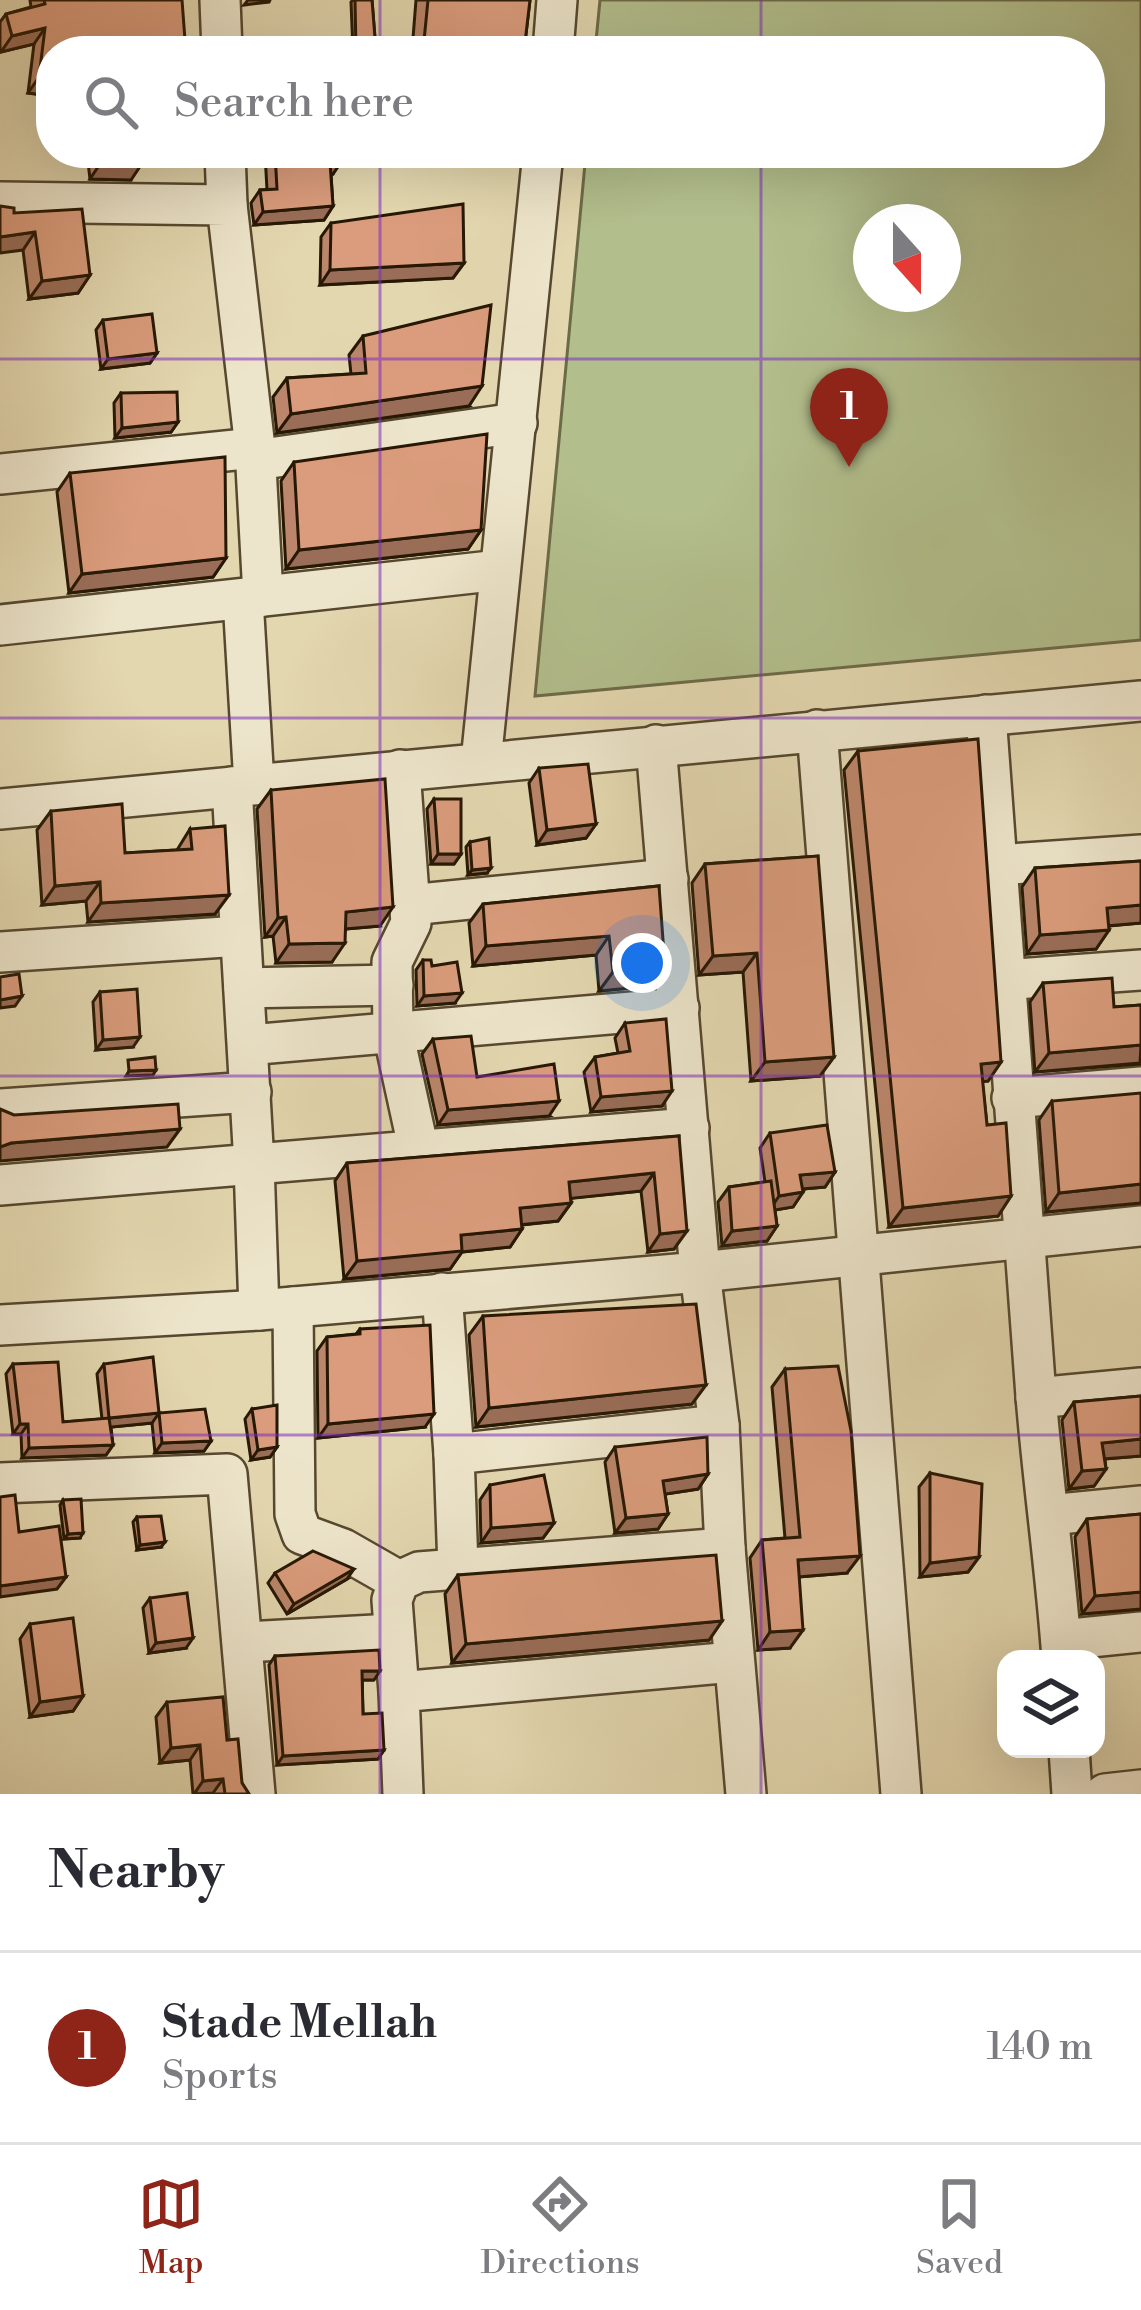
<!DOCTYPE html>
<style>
:root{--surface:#fff;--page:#f7f7f7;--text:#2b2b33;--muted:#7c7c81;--line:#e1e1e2;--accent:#8f2418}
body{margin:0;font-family:"Libre Bodoni",serif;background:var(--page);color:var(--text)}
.controls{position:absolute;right:36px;bottom:36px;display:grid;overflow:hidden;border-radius:24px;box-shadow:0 12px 48px #0002}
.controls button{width:108px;height:108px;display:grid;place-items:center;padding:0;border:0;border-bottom:3px solid var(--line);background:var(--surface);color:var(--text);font:60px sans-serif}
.compass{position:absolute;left:853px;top:204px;width:108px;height:108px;border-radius:50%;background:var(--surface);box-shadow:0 12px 48px #0002;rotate:159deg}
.you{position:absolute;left:642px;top:963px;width:42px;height:42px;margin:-30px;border:9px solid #fff;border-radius:50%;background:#1a73e8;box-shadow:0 0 0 18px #1a73e833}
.badge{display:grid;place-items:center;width:78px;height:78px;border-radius:50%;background:var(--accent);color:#fff;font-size:39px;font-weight:700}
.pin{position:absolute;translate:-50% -99px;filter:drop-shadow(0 3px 6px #0008)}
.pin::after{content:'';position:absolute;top:63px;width:42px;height:36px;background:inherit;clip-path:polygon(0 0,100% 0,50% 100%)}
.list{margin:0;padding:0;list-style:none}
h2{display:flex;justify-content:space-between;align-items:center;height:156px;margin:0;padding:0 48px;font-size:51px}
h2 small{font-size:39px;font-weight:400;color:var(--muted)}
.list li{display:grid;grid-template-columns:78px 1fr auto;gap:36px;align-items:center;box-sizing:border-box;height:192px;padding:0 48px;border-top:3px solid var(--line)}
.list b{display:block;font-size:45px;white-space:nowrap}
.list p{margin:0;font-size:39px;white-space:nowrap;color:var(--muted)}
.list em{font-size:39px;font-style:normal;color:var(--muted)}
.icon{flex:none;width:66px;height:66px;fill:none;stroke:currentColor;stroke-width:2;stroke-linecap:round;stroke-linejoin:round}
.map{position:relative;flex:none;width:1141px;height:1794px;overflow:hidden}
.search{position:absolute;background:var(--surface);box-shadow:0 12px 48px #0002;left:36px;right:36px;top:36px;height:132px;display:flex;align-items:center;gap:30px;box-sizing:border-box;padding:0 42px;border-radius:48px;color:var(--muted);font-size:45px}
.sheet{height:348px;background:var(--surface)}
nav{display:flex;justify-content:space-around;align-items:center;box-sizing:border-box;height:168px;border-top:3px solid var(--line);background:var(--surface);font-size:33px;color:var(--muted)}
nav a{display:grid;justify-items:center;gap:6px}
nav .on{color:var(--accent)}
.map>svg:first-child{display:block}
.green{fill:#b2be8c;stroke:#6c6b48;stroke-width:3;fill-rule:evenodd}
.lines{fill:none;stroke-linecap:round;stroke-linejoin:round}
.minor-casing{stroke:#56482f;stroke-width:44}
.minor{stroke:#ede5cb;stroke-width:39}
.wall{fill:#bb866b;stroke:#271804;stroke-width:3}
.shaded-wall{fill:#996d57;stroke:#271804;stroke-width:3}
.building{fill:#da9c7c;stroke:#271804;stroke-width:3}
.grid{fill:none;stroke:#7b2cbf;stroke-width:3;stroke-opacity:0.55}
</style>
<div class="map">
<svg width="1141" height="1794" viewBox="0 0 1141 1794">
<rect width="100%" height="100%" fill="#e3d7af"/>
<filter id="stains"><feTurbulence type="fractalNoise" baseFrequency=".00167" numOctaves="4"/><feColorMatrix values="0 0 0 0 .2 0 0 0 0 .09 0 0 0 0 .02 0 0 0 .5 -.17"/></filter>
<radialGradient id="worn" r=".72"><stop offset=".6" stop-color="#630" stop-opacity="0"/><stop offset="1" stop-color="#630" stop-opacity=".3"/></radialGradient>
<!-- green -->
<path class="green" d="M600,0H1141V640L535,696L586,153H1090V51H595ZM871,222H943V294H871Z"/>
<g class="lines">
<!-- minor casing -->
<g class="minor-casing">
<g id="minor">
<path d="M220,0L222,51"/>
<path d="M553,51L557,0"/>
<path d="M225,153L227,205"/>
<path d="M0,202L227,205L255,448L263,596"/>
<path d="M256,460L517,423"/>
<path d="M0,474L255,448"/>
<path d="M243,599L254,784"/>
<path d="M0,625L500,570"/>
<path d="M986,715C1001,942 1018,1169 1036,1396C1043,1484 1056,1571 1062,1659"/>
<path d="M817,730L901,1794"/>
<path d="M481,762L543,153"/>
<path d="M400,770L411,923L392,962L393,1032L419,1151"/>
<path d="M232,787L254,1164L689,1128"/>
<path d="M0,809L1141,701"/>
<path d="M996,865L1141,855"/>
<path d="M410,905L668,879"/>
<path d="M0,952L240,936"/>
<path d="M1002,980L1141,970"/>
<path d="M244,988L393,985"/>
<path d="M248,1045L679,1008"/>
<path d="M1012,1098L1141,1087"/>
<path d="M0,1109L251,1092"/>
<path d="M0,1185L254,1164L259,1310"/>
<path d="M442,1293L454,1454"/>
<path d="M293,1307L295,1514L302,1534L343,1549L399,1581"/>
<path d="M0,1325L259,1310L700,1272L1141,1226"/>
<path d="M1036,1398L1141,1388"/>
<path d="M0,1483L227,1474L255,1794"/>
<path d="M1049,1515L1141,1506"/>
<path d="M725,1548L746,1794"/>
<path d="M458,1568L454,1454L719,1425"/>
<path d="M1061,1640L1141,1632"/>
<path d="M243,1642L393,1634"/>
<path d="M399,1692L392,1600L399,1581L419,1572L725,1548L719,1425L700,1272L656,745"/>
<path d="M1069,1749L1072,1794"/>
<path d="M403,1794L399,1692L733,1662"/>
<path d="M1105,1794L1141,1790"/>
</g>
</g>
<!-- minor -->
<use href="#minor" class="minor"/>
</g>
<!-- wall -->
<g class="wall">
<path d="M30,0H182L51,51V96L28,93L34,44L1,52L0,49V22L6,14L31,7Z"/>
<path d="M353,0H372L376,51H353L351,2Z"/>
<path d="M416,0H530L524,51H412Z"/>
<path d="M87,153H140L131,180L90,179Z"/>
<path d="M265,153H341L333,174H331L333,206L324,220L254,225L251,203L260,190H267Z"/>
<path d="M14,213L90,275L78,293L29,299L23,250Z"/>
<path d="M331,223L464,263L453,278L320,285L321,237Z"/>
<path d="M103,320L157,353L150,363L101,369L96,330Z"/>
<path d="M363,336L469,406L277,433L273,397L287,378L351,374L349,355Z"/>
<path d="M121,393L178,422L171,432L115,438L114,403Z"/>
<path d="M294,462L481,530L468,549L286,569L281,481Z"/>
<path d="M70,473L226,558L213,577L69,593L57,492Z"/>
<path d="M858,751L1001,1062L988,1081H982L987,1125L1011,1196L998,1216L889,1227L844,770Z"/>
<path d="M539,768L596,824L586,838L537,845L529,783Z"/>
<path d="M271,790L380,926L346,929L332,962L276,963L273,936L265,937L257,809Z"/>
<path d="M434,799L461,854L454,864H431L427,809Z"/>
<path d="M51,811L125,853L177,850L190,829L215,914L88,922L86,901L42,905L37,830Z"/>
<path d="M470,842L487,873L468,875L466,847Z"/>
<path d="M818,856L820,1076L751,1081L743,972L699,975L692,883L705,864Z"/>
<path d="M1141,861V923L1109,926V930L1096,949L1027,954L1022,887L1035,868Z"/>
<path d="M659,886L652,986L599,991L596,955L473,966L469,923L483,904Z"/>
<path d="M423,960L432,966L455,1003L417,1006L416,970Z"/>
<path d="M1043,983L1114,1007L1141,1005V1064L1035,1072L1030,1002Z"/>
<path d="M100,992L133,1047L96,1050L93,1002Z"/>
<path d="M625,1023L662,1106L591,1112L584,1072L595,1057L618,1053L615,1038Z"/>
<path d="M433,1039L477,1077L549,1116L438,1125L422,1054Z"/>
<path d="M1052,1101L1138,1202L1046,1212L1039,1120Z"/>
<path d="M770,1133L835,1172L825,1187L803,1189V1192L793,1207L775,1210L777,1226L767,1241L722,1246L718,1202L729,1187L765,1182L760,1148Z"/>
<path d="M679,1136L674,1249L648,1252L641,1191L571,1198V1203L558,1221L522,1225V1229L510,1247L462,1252L450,1269L344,1279L335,1181L347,1163Z"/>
<path d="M483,1316L692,1404L476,1427L469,1335Z"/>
<path d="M360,1329L425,1427L318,1438L317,1351L327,1337L356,1334Z"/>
<path d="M13,1364L63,1422L102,1419L97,1374L104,1364L159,1413L211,1441L204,1451L155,1453L152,1423L111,1427L113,1445L106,1455L22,1458L21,1434H13L6,1374Z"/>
<path d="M785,1369L847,1573L799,1577L790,1648L758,1650L750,1558L762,1540L785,1538L772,1387Z"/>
<path d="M1141,1396V1456L1105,1459L1106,1469L1094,1486L1069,1489L1062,1420L1074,1402Z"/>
<path d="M252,1409L277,1447L270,1457L251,1460L245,1419Z"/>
<path d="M615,1447L708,1474L698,1489L665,1494L668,1514L658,1529L615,1533L605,1462Z"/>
<path d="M930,1473L979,1557L968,1572L920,1577L919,1487Z"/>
<path d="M490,1485L554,1523L543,1538L481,1543L480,1500Z"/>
<path d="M63,1500L80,1538L64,1539L60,1505Z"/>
<path d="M1141,1514V1609L1082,1614L1075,1537L1087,1519Z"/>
<path d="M137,1517L161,1547L137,1550L133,1522Z"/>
<path d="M275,1573L347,1579L287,1614L268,1583Z"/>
<path d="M458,1575L722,1621L709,1640L452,1663L445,1594Z"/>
<path d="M150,1598L186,1648L149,1653L143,1608Z"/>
<path d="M30,1624L83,1696L73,1711L30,1717L20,1639Z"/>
<path d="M275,1656L374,1680H362L363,1714L384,1750L378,1759L277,1765L269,1665Z"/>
<path d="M167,1702L227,1740L242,1783L249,1794H193L190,1760L160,1763L156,1717Z"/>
</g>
<!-- shaded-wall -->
<g class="shaded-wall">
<path d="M248,0H270L269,2L244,5Z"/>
<path d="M45,28L34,44L1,52L12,36Z"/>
<path d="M39,77L51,78V96L28,93Z"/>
<path d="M342,161L333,174L320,175L330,162Z"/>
<path d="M100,164L141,165L131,180L90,179Z"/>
<path d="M333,206L324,220L254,225L263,212Z"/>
<path d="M35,232L23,250L0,253V237Z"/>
<path d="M464,263L453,278L320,285L330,270Z"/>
<path d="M90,275L78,293L29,299L42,281Z"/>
<path d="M157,353L150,363L101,369L108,359Z"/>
<path d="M482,386L469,406L277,433L291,414Z"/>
<path d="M178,422L171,432L115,438L122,428Z"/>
<path d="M481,530L468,549L286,569L299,550Z"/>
<path d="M226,558L213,577L69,593L82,574Z"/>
<path d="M596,824L586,838L537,845L547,830Z"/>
<path d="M438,854H461L454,864H431Z"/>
<path d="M491,868L487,873L468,875L472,870Z"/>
<path d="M100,882L86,901L42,905L55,886Z"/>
<path d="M229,895L215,914L88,922L101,903Z"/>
<path d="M1141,905V923L1094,927L1107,908Z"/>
<path d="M393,907L380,926L333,930L346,912Z"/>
<path d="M286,917L273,936L265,937L278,918Z"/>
<path d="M1109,930L1096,949L1027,954L1040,935Z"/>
<path d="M609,936L596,955L473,966L486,946Z"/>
<path d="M345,943L332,962L276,963L289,944Z"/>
<path d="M757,953L743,972L699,975L713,956Z"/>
<path d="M665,967L652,986L599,991L613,972Z"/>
<path d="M462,993L455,1003L417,1006L424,996Z"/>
<path d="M22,996L15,1006L0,1008V1000Z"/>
<path d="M140,1037L133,1047L96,1050L103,1040Z"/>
<path d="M1141,1045L1140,1063L1035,1072L1049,1053Z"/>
<path d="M834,1057L820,1076L751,1081L765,1062Z"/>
<path d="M1001,1062L988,1081L967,1083L981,1064Z"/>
<path d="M156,1070L153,1075L126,1076L129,1071Z"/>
<path d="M672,1091L662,1106L591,1112L601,1097Z"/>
<path d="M559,1101L549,1116L438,1125L448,1110Z"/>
<path d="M180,1129L167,1147L0,1161V1147L11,1143Z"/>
<path d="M835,1172L825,1187L790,1190L800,1175Z"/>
<path d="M654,1173L641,1191L556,1200L569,1182Z"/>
<path d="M1141,1184V1203L1046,1212L1059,1193Z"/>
<path d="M803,1192L793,1207L769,1211L779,1196Z"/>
<path d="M1011,1196L998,1216L889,1227L903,1208Z"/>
<path d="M571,1203L558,1221L507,1226L520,1208Z"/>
<path d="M777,1226L767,1241L722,1246L732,1231Z"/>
<path d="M522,1229L510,1247L462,1252L450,1269L344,1279L357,1261L461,1235Z"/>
<path d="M687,1231L674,1249L648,1252L660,1234Z"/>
<path d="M706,1385L692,1404L476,1427L489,1408Z"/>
<path d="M159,1413L152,1423L102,1428L109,1418Z"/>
<path d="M434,1414L425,1427L318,1438L328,1424Z"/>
<path d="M20,1424H28L21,1434H13Z"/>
<path d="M1141,1439V1456L1090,1460L1102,1443Z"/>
<path d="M211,1441L204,1451L155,1453L162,1443Z"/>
<path d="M113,1445L106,1455L22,1458L29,1448Z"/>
<path d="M277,1447L270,1457L251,1460L258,1450Z"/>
<path d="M1106,1469L1094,1486L1069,1489L1082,1471Z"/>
<path d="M708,1474L698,1489L653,1496L663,1481Z"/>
<path d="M668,1514L658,1529L615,1533L626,1518Z"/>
<path d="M554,1523L543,1538L481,1543L491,1528Z"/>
<path d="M83,1533L80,1538L64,1539L68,1534Z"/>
<path d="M165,1542L161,1547L137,1550L140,1545Z"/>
<path d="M860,1556L847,1573L785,1578L798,1560Z"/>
<path d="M979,1557L968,1572L920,1577L930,1563Z"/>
<path d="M354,1569L347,1579L287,1614L294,1604Z"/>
<path d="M66,1577L57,1589L0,1597V1586Z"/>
<path d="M1141,1592V1609L1082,1614L1095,1596Z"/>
<path d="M722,1621L709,1640L452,1663L466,1644Z"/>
<path d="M803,1630L790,1648L758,1650L770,1632Z"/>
<path d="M193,1638L186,1648L149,1653L156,1643Z"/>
<path d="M362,1671H380L374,1680H356Z"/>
<path d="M83,1696L73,1711L30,1717L40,1702Z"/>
<path d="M200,1745L190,1760L160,1763L171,1748Z"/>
<path d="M384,1750L378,1759L277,1765L283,1756Z"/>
<path d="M223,1779L213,1793L194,1794L203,1781Z"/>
</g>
<!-- building -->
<g class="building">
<path d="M44,0H182L185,40L189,39L192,51H51V78L39,77L45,28L12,36L6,14L45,4Z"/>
<path d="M355,0H372L376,51H356Z"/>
<path d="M428,0H530L524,51H423Z"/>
<path d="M99,153H140L141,165L100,164Z"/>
<path d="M275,153H341L342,161L330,162L333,206L263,212L260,190L277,189Z"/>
<path d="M463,204L464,263L330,270L331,223Z"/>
<path d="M0,206L14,208V213L82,209L90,275L42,281L35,232L0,237Z"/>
<path d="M491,305L482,386L291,414L287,378L366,373L363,336Z"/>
<path d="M152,314L157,353L108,359L103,320Z"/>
<path d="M177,392L178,422L122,428L121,393Z"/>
<path d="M487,434L481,530L299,550L294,462Z"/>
<path d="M225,457L226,558L82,574L70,473Z"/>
<path d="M978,739L1001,1062L981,1064L987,1125L1006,1123L1011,1196L903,1208L858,751Z"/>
<path d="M588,764L596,824L547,830L539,768Z"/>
<path d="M385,779L393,907L346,912L345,943L289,944L286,917L278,918L271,790Z"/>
<path d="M434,799H461V854H438Z"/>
<path d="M122,804L125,853L192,849L190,829L225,826L229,895L101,903L100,882L55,886L51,811Z"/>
<path d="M489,838L491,868L472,870L470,842Z"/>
<path d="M818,856L834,1057L765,1062L757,953L713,956L705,864Z"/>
<path d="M1141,861V905L1107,908L1109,930L1040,935L1035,868Z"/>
<path d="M659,886L665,967L613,972L609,936L486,946L483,904Z"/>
<path d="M423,960H431L432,966L457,962L462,993L424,996Z"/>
<path d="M19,974L22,996L0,1000V977Z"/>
<path d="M1112,978L1114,1007L1141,1005V1045L1049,1053L1043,983Z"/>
<path d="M137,989L140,1037L103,1040L100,992Z"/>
<path d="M666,1019L672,1091L601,1097L595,1057L630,1051L625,1023Z"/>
<path d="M471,1036L477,1077L554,1064L559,1101L448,1110L433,1039Z"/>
<path d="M155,1057L156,1070L129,1071L128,1060Z"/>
<path d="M1141,1093V1184L1059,1193L1052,1101Z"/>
<path d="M178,1104L180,1129L11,1143L0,1147V1109L14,1115Z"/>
<path d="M827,1125L835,1172L800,1175L803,1192L779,1196L770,1133Z"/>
<path d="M679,1136L687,1231L660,1234L654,1173L569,1182L571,1203L520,1208L522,1229L461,1235L462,1251L357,1261L347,1163Z"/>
<path d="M771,1181L777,1226L732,1231L729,1187Z"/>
<path d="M696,1304L706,1385L489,1408L483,1316Z"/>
<path d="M430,1325L434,1414L328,1424L327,1337L360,1334V1329Z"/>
<path d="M153,1357L159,1413L109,1418L104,1364Z"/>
<path d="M58,1362L63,1422L109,1418L113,1445L29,1448L28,1424H20L13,1364Z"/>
<path d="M838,1366L851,1431L860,1556L798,1560L803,1630L770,1632L762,1540L800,1537L785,1369Z"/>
<path d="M1141,1396V1439L1102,1443L1106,1469L1082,1471L1074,1402Z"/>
<path d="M277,1405V1447L258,1450L252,1409Z"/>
<path d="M205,1409L211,1441L162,1443L159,1413Z"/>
<path d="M707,1437L708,1474L663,1481L668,1514L626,1518L615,1447Z"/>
<path d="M930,1473L982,1484L979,1557L930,1563Z"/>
<path d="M544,1475L554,1523L491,1528L490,1485Z"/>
<path d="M15,1495L19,1532L59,1526L66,1577L0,1586V1497Z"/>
<path d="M81,1499L83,1533L68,1534L63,1500Z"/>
<path d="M1141,1514V1592L1095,1596L1087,1519Z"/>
<path d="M161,1516L165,1542L140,1545L137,1517Z"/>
<path d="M313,1551L354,1569L294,1604L275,1573Z"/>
<path d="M716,1555L722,1621L466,1644L458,1575Z"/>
<path d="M187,1593L193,1638L156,1643L150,1598Z"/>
<path d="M73,1618L83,1696L40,1702L30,1624Z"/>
<path d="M379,1650L380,1671H362L363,1714L382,1713L384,1750L283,1756L275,1656Z"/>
<path d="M223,1697L227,1740L238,1739L242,1783L249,1794H225L223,1779L203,1781L200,1745L171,1748L167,1702Z"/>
</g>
<!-- grid -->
<path class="grid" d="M380,0V51M761,0V51M380,153V1794M761,153V1794M0,359H1141M0,718H1141M0,1076H1141M0,1435H1141"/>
<rect width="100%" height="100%" filter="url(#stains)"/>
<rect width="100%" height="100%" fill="url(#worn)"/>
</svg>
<div class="controls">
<button><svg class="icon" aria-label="layers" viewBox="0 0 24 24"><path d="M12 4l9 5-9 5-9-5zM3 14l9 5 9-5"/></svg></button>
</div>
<svg class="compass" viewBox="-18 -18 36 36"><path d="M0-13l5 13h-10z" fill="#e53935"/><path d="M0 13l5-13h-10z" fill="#7c7c81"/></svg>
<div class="you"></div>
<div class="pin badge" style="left:849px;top:467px">1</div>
<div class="search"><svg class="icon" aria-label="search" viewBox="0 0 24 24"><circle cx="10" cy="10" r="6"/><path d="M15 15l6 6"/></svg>Search here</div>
</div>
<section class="sheet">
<h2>Nearby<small></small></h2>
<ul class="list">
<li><span class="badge">1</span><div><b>Stade Mellah</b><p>Sports</p></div><em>140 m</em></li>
</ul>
</section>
<nav>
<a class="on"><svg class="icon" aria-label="map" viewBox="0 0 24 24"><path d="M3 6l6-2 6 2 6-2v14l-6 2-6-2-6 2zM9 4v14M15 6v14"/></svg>Map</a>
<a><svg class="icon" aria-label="directions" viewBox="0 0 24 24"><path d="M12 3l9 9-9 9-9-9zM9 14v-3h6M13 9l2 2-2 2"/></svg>Directions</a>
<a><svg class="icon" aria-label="saved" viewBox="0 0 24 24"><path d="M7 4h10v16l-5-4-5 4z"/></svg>Saved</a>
</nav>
